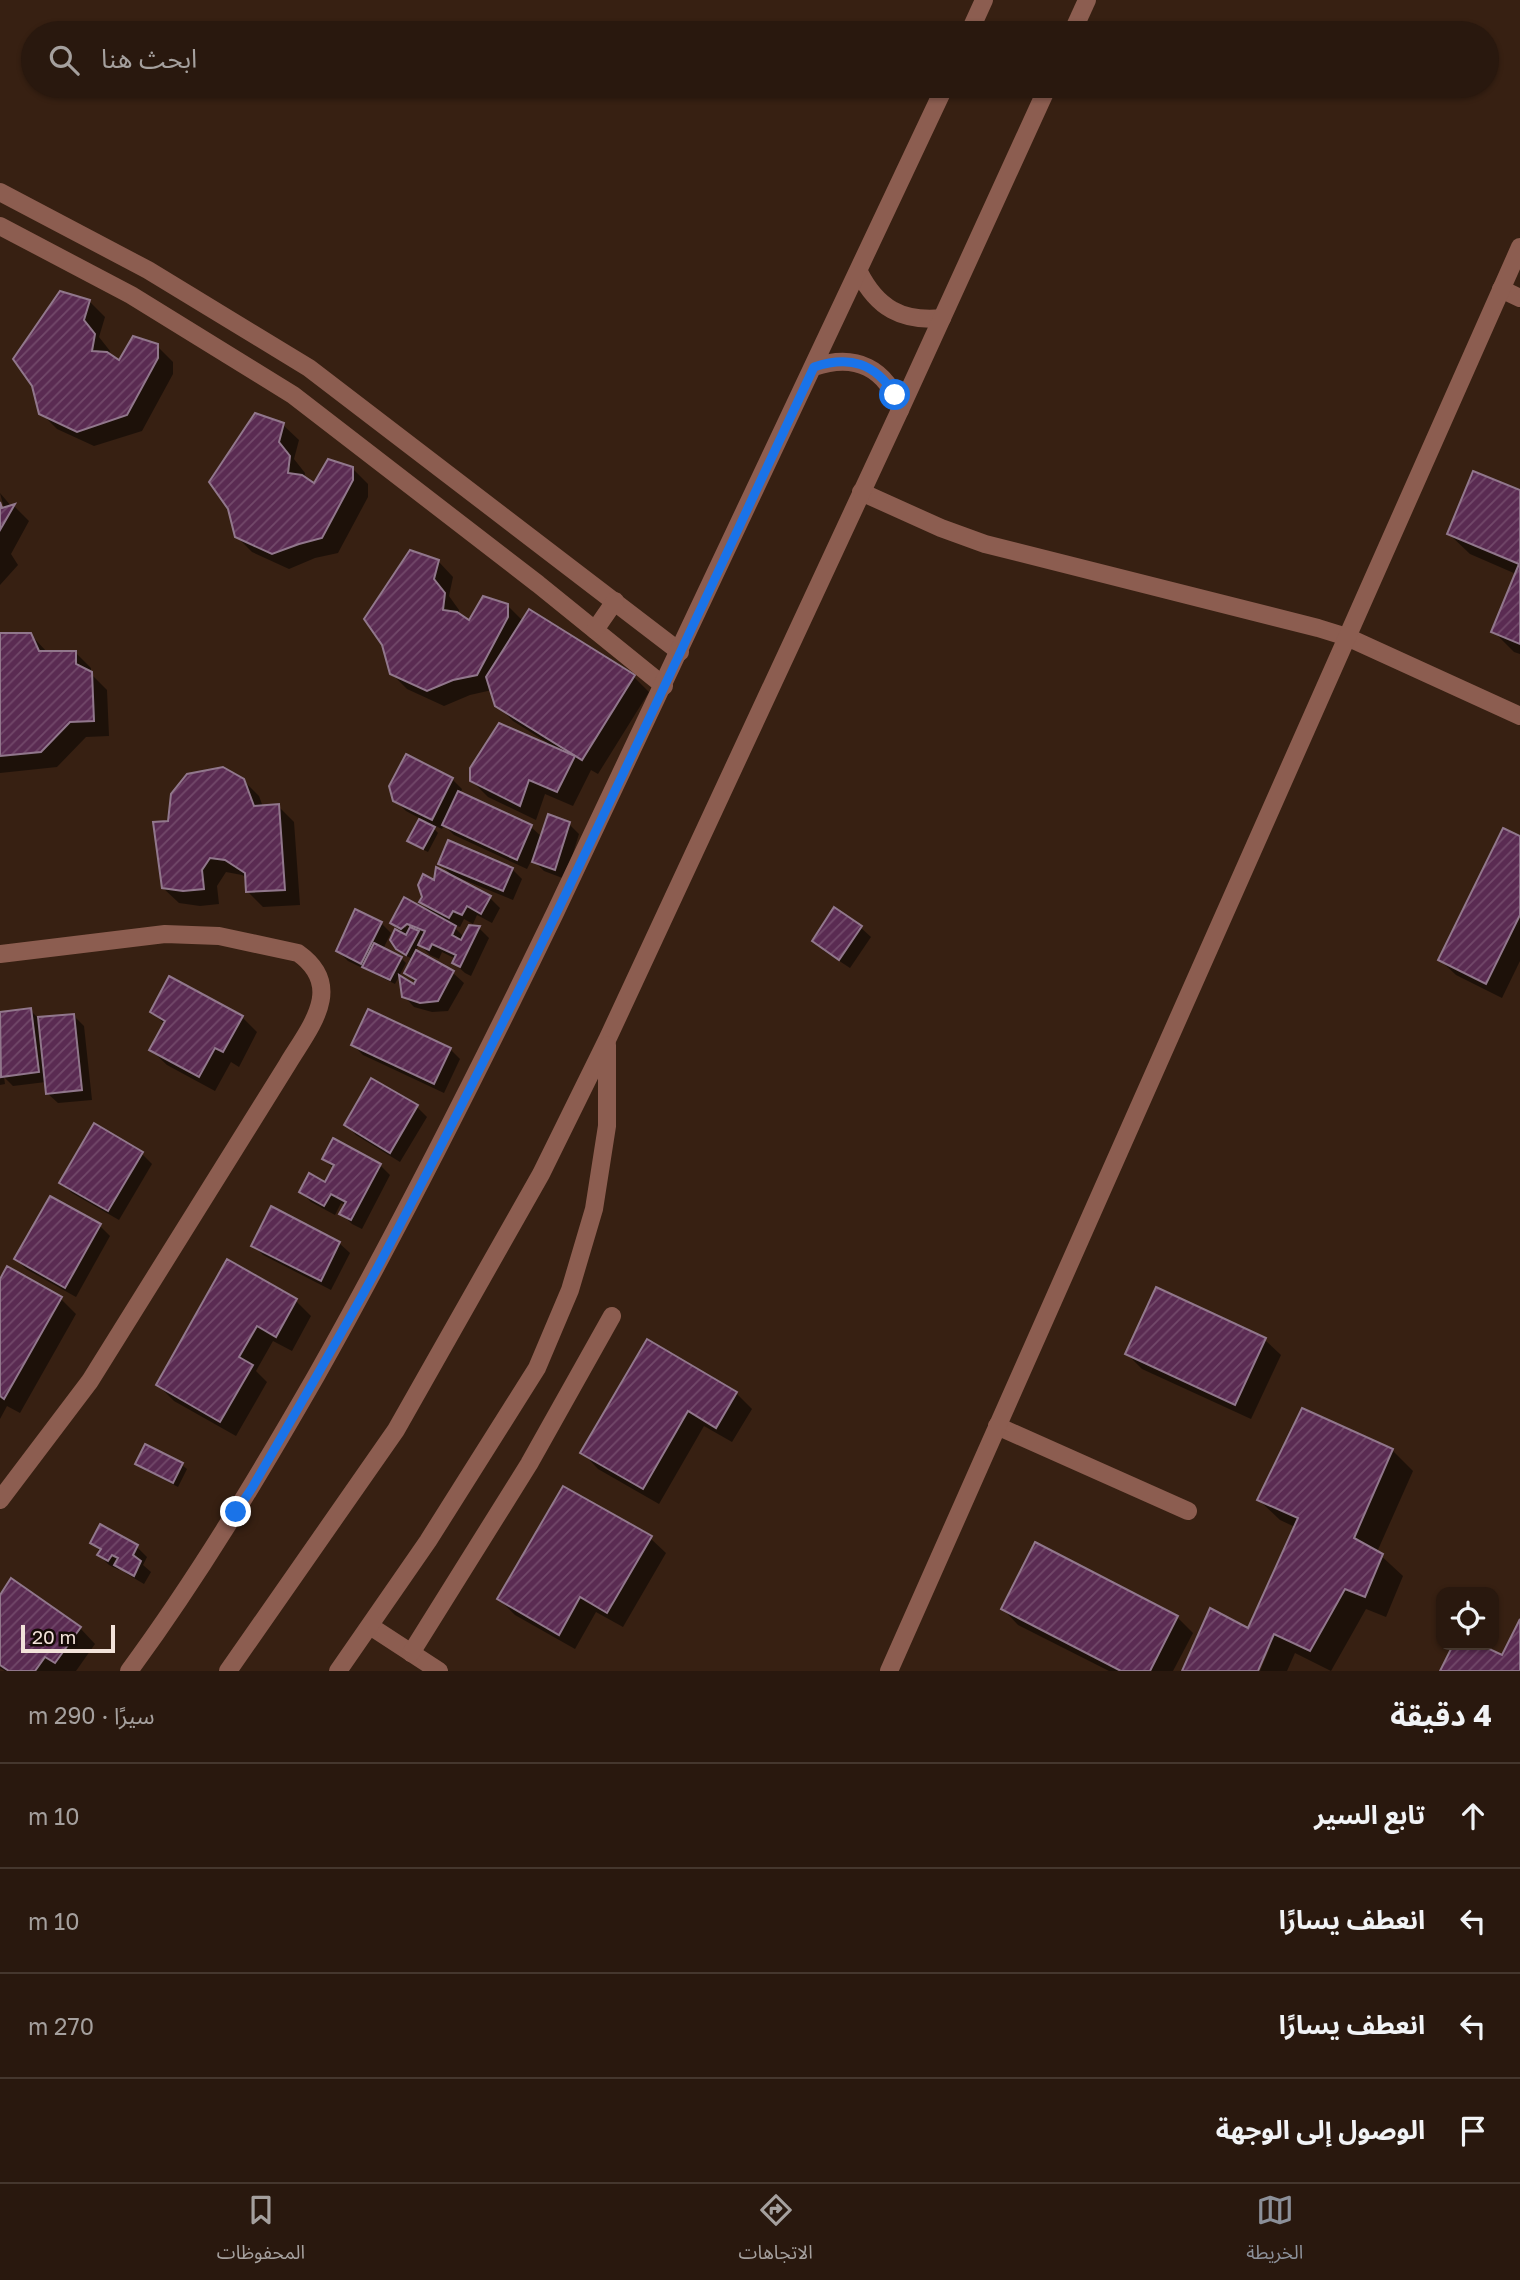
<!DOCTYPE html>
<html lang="ar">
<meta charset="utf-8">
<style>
:root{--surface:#29180e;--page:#35251c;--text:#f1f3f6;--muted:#a5a09e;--line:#45372e;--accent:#8c9099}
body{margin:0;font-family:"Golos Text","Noto Sans Arabic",sans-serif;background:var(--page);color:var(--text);direction:rtl}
.controls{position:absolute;right:21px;bottom:21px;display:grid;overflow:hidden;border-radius:14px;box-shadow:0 2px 5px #0004}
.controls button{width:63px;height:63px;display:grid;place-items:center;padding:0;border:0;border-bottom:2px solid var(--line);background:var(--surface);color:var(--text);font:35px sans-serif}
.scale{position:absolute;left:21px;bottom:18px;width:94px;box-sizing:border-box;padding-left:7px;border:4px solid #f2e2d9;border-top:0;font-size:19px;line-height:24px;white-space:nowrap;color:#f2e2d9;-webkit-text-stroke:5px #170c07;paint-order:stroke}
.stop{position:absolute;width:21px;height:21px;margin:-16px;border:5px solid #1a73e8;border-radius:50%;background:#fff}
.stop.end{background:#1a73e8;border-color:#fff;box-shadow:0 2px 7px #0008}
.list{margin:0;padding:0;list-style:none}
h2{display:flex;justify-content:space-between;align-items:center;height:91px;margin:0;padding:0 28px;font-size:30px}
h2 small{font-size:23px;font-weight:400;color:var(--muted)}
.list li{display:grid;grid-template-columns:46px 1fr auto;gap:21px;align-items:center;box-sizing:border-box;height:105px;padding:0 28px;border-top:2px solid var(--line)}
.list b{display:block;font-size:26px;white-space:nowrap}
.list em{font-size:23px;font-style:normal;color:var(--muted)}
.icon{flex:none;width:38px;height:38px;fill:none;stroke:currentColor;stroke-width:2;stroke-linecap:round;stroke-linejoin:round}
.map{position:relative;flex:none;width:1520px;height:1671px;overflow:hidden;direction:ltr}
.search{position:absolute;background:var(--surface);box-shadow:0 2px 5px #0004;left:21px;right:21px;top:21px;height:77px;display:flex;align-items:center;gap:18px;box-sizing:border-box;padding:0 24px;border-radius:38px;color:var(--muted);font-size:26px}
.sheet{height:511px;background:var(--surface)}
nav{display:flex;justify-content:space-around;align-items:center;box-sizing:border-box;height:98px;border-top:2px solid var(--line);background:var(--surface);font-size:19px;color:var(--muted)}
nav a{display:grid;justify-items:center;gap:4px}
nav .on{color:var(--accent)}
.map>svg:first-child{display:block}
.shadow{fill:#0007;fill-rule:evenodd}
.building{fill:url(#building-hatch);stroke:#91778c;stroke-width:2}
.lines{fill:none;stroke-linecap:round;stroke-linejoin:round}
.minor{stroke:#8c5d50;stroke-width:18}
.route{stroke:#1a73e8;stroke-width:9}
</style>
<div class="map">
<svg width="1520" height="1671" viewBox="0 0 1520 1671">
<defs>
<pattern id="building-hatch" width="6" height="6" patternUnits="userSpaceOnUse" patternTransform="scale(1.75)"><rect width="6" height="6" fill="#5a2b52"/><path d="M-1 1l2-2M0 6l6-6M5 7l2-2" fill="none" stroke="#72496a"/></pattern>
</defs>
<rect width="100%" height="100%" fill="#372012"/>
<!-- shadow -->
<g class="shadow">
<path d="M89,301L105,317L99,337L110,351L109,356L119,363L157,346L173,362V374L142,431L94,446L57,429L41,413Z"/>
<path d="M283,425L299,440L294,459L305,473L304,479L315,485L352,468L368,484V497L338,553L315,558L289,569L252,552L236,536Z"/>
<path d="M1520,492V654L1514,652L1493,631L1516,574L1470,554L1449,534Z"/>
<path d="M0,493L12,507L14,506L29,521L11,554L18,565L0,585V509L6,516Z"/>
<path d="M438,561L453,577L449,596L459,610V615L470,622L507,605L523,621L634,677L649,692L598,774L591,770L573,806L545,794L536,820L488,797L472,781L548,743L513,721L497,705L492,690L470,695L444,706L407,689L391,673Z"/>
<path d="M30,634L47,652L76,653L91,668V674L107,690L109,736L86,737L57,767L0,773V635Z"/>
<path d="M452,779L462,789L460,794L531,827L542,837L569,824L579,834L565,879L544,871L532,859L527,869L454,835L444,825L442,829L429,823L438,833L428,852L414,845L410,841L421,819L406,811L395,800Z"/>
<path d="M243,780L259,796L263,807L278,806L294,822L300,905L263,907L248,892L247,878L242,875L226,872L217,886L219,904L200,906L179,903L163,888L170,822Z"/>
<path d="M1520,838V961L1502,998L1456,975L1440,960Z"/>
<path d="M440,864L512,869L522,879L513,900L452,875Z"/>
<path d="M437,870L490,898L500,908L492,923L477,915L473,924L464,919L460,927L451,924L464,937L470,927L479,928L489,938L471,976L465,973L454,963L456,959L442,952L439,959L430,955L419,944L415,952L453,973L464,983L448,1011L432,1012L414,1007L404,996L401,979L414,986L416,983L406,973L413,959L402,954L392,939L396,932L404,935L392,923L404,900L435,916L421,902L424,897L420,885L424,876L435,882ZM413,917L414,919L405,928V923Z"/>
<path d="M381,923L391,933L383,949L401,958L406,963L395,984L348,961L338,951Z"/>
<path d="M860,927L871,937L850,968L824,951L814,941Z"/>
<path d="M30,1010L39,1019L73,1015L84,1026L92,1100L58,1103L47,1093L46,1082L13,1086L4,1077L5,1084L0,1085V1014Z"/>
<path d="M152,1011L242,1017L257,1032L239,1067L231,1062L215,1091L167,1065L151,1050L165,1025Z"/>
<path d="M353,1045L450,1049L460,1059L444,1093L363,1055Z"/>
<path d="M417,1107L427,1117L400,1162L356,1135L346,1125Z"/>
<path d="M95,1126L142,1154L152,1164L119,1220L72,1193L61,1183Z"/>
<path d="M324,1159L380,1165L390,1175L362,1229L352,1224L341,1213L346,1205L341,1203L335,1215L311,1202L301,1192L326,1184L334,1169Z"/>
<path d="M100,1226L110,1236L76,1297L26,1269L16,1259Z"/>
<path d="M339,1243L350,1253L331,1290L263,1255L253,1245Z"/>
<path d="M0,1282L61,1299L76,1314L20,1413L7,1406L0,1419Z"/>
<path d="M296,1301L311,1316L292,1351L273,1341L256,1371L267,1382L236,1436L174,1401L158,1385Z"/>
<path d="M1265,1340L1281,1355L1251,1419L1142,1369L1127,1354Z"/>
<path d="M647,1342L736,1393L752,1409L732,1442L704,1426L659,1504L598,1469L583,1453Z"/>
<path d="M1392,1450L1413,1471L1377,1552L1403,1576L1386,1617L1366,1609L1331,1671L1295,1653L1287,1671H1260L1270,1647H1266L1256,1671H1184L1249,1631L1295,1527L1280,1520L1259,1500Z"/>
<path d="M137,1464L182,1465L187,1469L178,1487L141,1468Z"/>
<path d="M101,1526L137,1547L147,1557L143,1565L151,1572L144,1584L127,1574L120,1568L119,1570L109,1565L99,1555L101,1552L92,1543Z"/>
<path d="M650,1538L666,1553L623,1627L596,1612L575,1649L515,1615L499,1599Z"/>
<path d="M0,1598L80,1628L95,1644L76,1671H5L0,1668Z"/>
<path d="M1003,1609L1177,1617L1193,1633L1173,1671H1109L1018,1625Z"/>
</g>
<!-- building -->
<g class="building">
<path d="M60,291L90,300L84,320L95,334L92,351L107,352L119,360L133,336L158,344V358L127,415L77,432L39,414L32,386L13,359Z"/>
<path d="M255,413L284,423L279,442L290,456L288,473L302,475L314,483L328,459L353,467V480L322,538L299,544L272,554L235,537L228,509L209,482Z"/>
<path d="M1473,471L1520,490V644L1491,632L1519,564L1447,534Z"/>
<path d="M0,502L2,508L15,504L0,530Z"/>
<path d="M410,550L439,560L434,579L445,593L443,610L457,612L469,620L483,596L508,604V617L477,675L453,680L427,691L390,674L382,645L364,619Z"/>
<path d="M529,609L635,675L582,760L495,706L486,677Z"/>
<path d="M0,633H31L39,651H76V664L92,672L94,721L70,722L41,752L0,756Z"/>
<path d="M499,723L575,756L557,792L529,780L520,806L470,781V768Z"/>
<path d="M406,754L453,778L432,820L393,801L389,786Z"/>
<path d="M223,767L244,779L254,806L279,804L285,890L246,892L245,873L225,860L210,858L202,870L204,889L183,891L162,888L153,822L168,821L171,794L187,774Z"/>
<path d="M458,791L532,825L517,860L442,825Z"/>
<path d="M548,814L570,822L555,870L532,862Z"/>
<path d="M419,819L435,827L423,849L407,841Z"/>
<path d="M1503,828L1520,836V915L1486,984L1438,960Z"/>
<path d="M448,840L513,868L503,891L438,864Z"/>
<path d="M436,867L491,896L481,914L467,906L462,915L453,911L449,918L419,902L422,897L418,885L423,874L434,880Z"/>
<path d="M404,897L456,926L452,935L461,940L469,925L480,926L460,967L452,963L456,955L432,944L429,950L418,945L425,931L407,924L401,929L390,923Z"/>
<path d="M834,907L862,926L839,960L812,941Z"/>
<path d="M355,909L382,922L361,964L336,951Z"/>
<path d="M410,927L419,931L406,955L396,949L390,940L395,929L406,935Z"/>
<path d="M374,943L402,957L390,980L362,967Z"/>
<path d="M416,950L454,971L438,1001L420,1003L402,997L399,975L414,984L416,980L404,973Z"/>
<path d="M169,976L243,1016L223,1052L215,1048L199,1077L149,1050L165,1021L150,1012Z"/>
<path d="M31,1008L39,1072L1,1077L0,1012Z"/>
<path d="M368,1009L451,1048L434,1084L351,1045Z"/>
<path d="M74,1014L82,1090L46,1094L38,1017Z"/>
<path d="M371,1078L418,1105L390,1153L344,1125Z"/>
<path d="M94,1123L143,1152L108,1211L59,1183Z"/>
<path d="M333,1138L381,1164L351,1220L339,1214L346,1202L331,1194L324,1206L299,1192L309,1173L325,1182L334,1165L322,1159Z"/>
<path d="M50,1196L101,1224L65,1288L14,1259Z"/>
<path d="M271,1206L340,1242L321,1281L251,1246Z"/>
<path d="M227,1259L297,1299L276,1337L257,1326L239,1357L253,1365L220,1422L156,1385Z"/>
<path d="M7,1266L62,1297L4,1399L0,1396V1279Z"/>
<path d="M1156,1287L1266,1338L1235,1405L1125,1354Z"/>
<path d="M647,1339L737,1392L716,1428L688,1411L643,1489L580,1453Z"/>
<path d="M1302,1408L1393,1449L1354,1538L1383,1554L1365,1597L1345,1589L1310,1651L1274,1634L1258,1671H1182L1210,1608L1248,1628L1298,1518L1257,1500Z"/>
<path d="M145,1444L183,1463L173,1483L135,1464Z"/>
<path d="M563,1486L652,1536L607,1613L580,1597L559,1635L497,1599Z"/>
<path d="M100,1524L138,1545L133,1555L141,1561L134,1576L114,1565L118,1558L112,1555L108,1561L97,1555L101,1549L90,1543Z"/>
<path d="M1035,1542L1178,1616L1150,1671H1121L1001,1609Z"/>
<path d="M11,1578L81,1627L55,1663L45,1657L35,1671H9L0,1665V1595Z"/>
<path d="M1520,1619V1671H1440L1453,1645H1481L1502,1655Z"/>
</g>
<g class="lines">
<!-- minor -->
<g class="minor">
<path d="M969,33L984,0"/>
<path d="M1072,33L1087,0"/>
<path d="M0,192L148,270L309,368L680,652"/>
<path d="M0,226L131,295L293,395L538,584L664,686"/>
<path d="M859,272C877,308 902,322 942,318"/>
<path d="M1501,289L1520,298"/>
<path d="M814,367C856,353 887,368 900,410"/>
<path d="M861,492L941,528L985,544L1318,628L1347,637L1520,716"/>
<path d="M595,630L615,601"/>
<path d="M0,954L165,934L219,936L298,953C346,987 309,1028 287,1065L90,1381L0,1500"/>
<path d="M997,1426L1188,1511"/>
<path d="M370,1626L439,1671"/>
<path d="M411,1653L529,1464L612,1316"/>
<path d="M129,1671C198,1577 258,1477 316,1376C401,1225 479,1070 555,913C687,639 817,363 945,86"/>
<path d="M228,1671L396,1430L541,1174L607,1040L900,410L1048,86"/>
<path d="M338,1671L428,1541L537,1368L570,1290L594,1209L607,1126V1045"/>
<path d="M889,1671L1520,247"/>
</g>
</g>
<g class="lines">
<!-- route -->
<path class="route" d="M236,1512L252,1488C295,1413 339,1339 380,1263C535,970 673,667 814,367C850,355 875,363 895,395"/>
</g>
</svg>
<div class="controls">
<button><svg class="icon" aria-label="locate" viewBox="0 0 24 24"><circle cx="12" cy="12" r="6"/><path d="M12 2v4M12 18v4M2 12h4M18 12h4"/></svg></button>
</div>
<div class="scale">20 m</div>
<div class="stop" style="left:895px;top:395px"></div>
<div class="stop end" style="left:236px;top:1512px"></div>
<div class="search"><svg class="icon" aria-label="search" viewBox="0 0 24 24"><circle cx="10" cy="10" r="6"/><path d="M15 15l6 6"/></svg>ابحث هنا</div>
</div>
<section class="sheet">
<h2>4 دقيقة<small>سيرًا · 290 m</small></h2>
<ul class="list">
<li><svg class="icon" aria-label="ahead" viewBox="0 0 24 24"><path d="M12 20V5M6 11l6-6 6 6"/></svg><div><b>تابع السير</b></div><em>10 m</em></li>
<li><svg class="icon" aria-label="left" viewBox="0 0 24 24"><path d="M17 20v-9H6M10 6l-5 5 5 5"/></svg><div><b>انعطف يسارًا</b></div><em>10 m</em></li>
<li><svg class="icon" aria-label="left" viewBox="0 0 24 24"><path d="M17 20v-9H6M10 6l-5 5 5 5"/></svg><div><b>انعطف يسارًا</b></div><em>270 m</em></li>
<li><svg class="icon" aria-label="arrive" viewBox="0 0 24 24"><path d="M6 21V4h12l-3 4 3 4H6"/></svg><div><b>الوصول إلى الوجهة</b></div></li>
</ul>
</section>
<nav>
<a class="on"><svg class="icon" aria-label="map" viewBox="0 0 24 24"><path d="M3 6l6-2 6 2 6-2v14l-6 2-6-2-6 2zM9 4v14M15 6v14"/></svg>الخريطة</a>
<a><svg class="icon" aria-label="directions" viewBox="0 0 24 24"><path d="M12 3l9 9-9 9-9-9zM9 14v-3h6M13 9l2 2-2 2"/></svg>الاتجاهات</a>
<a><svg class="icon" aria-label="saved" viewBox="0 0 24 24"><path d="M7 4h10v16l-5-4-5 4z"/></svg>المحفوظات</a>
</nav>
